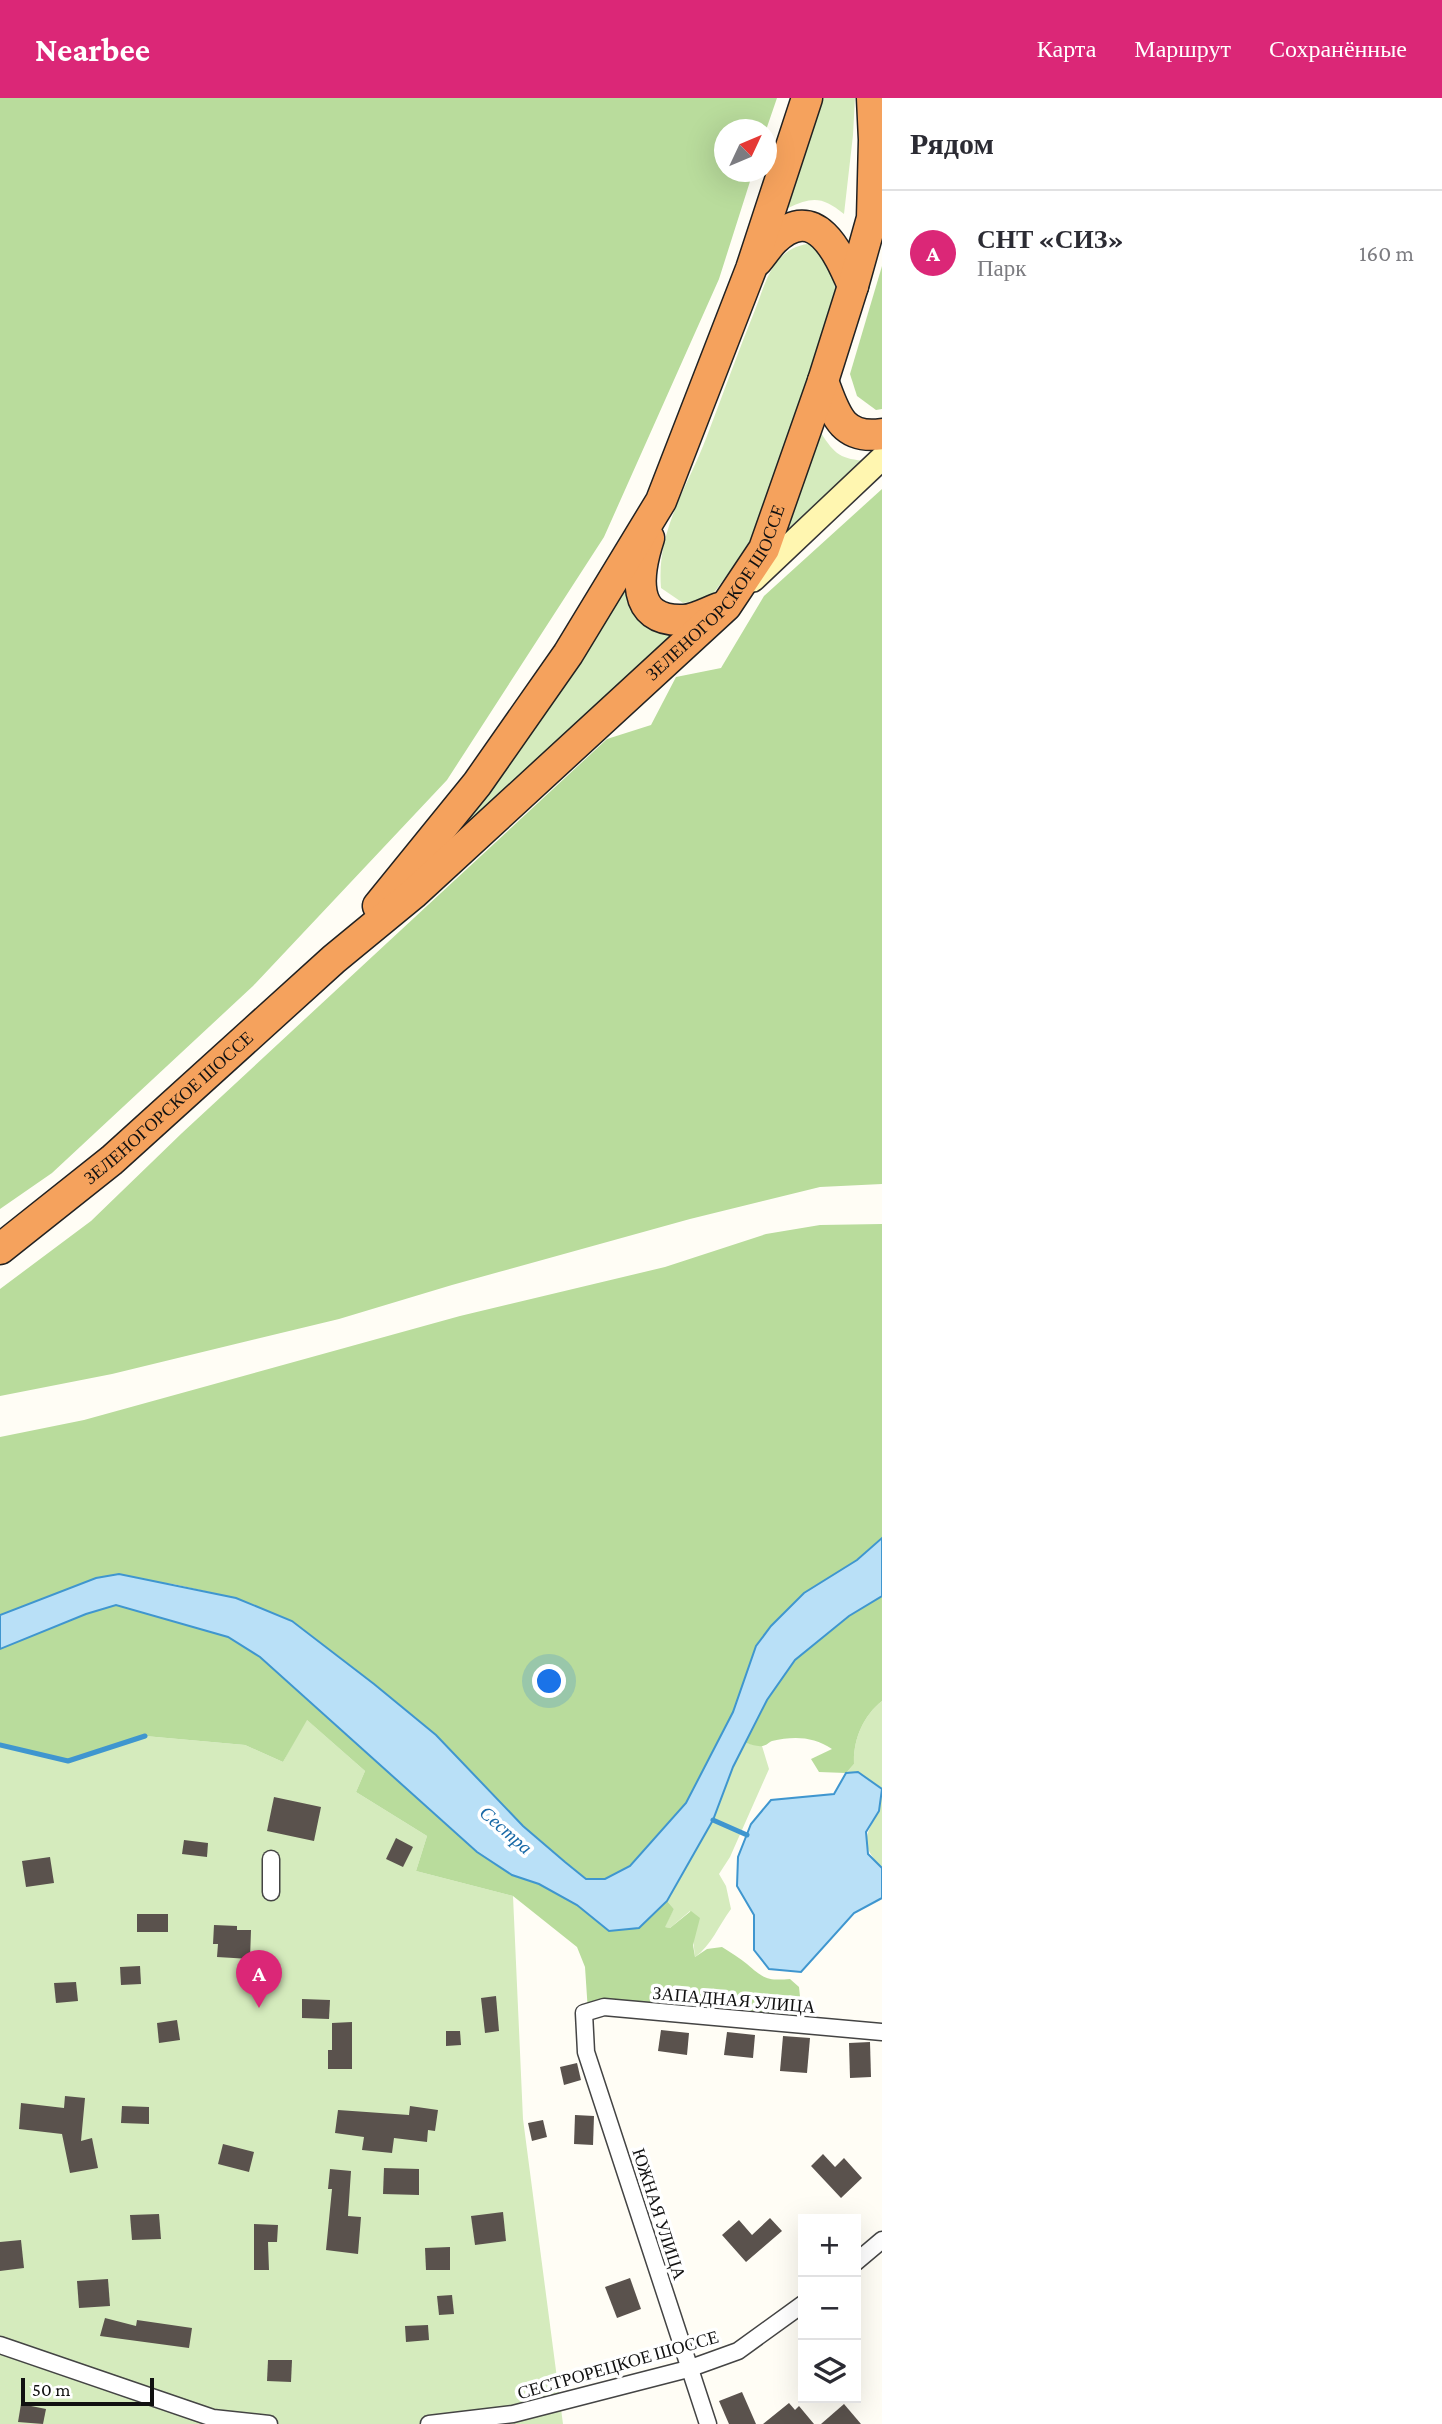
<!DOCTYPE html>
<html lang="ru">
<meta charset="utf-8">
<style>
:root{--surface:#fff;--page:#f7f7f7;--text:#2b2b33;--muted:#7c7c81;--line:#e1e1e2;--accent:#db2777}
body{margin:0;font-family:"Crimson Pro",serif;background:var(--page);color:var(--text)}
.controls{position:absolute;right:21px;bottom:21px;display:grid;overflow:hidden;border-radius:0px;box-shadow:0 7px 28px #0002}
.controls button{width:63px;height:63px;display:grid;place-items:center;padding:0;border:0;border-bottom:2px solid var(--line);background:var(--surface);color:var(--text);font:35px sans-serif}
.compass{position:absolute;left:714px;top:21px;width:63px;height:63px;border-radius:50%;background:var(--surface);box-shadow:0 7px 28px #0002;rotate:46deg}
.scale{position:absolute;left:21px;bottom:18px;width:133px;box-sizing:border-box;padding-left:7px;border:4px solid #111;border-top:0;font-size:19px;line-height:24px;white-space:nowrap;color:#111;-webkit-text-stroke:5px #fff;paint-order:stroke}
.you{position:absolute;left:550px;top:1584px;width:24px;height:24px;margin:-18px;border:5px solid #fff;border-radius:50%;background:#1a73e8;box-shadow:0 0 0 10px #1a73e833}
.badge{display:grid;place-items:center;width:46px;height:46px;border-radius:50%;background:var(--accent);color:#fff;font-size:23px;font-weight:700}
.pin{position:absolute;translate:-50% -58px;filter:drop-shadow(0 2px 4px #0008)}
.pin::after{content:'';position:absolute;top:37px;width:24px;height:21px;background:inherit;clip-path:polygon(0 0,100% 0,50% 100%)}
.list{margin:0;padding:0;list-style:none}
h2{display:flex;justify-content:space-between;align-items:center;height:91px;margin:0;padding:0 28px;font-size:30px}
h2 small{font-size:23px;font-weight:400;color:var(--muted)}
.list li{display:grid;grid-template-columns:46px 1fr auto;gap:21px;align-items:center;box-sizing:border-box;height:126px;padding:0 28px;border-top:2px solid var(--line)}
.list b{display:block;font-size:26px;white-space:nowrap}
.list p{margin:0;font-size:23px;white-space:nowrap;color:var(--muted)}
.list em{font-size:23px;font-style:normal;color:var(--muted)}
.icon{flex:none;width:38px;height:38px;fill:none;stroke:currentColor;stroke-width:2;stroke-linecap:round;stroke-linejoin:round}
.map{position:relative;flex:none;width:882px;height:2326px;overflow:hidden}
header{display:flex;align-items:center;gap:42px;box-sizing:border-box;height:98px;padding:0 35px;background:var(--accent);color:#fff}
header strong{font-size:33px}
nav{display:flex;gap:38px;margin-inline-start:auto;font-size:24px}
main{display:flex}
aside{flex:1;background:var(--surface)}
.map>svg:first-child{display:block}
.green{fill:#d5ebbd}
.forest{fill:#b9dc9c}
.water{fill:#b9e0f7;stroke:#3f96cf;stroke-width:2}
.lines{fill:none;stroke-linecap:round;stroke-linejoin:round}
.stream{stroke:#3f96cf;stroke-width:5}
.building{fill:#5a524d}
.street-casing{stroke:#444;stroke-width:19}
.secondary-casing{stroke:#333;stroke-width:26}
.highway-casing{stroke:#222;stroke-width:33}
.street{stroke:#fff;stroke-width:16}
.secondary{stroke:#fff6b0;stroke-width:23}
.highway{stroke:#f5a25d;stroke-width:30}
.labels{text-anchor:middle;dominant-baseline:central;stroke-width:7;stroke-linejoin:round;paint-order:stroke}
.street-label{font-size:18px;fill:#111;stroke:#fff}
.water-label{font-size:19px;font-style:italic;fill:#1768a6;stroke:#fff}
</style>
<header>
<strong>Nearbee</strong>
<nav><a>Карта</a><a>Маршрут</a><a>Сохранённые</a></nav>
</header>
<main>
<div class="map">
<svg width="882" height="2326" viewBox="0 0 882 2326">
<rect width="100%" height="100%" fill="#fffdf5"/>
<!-- green -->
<g class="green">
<path d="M822,0H855L853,37L844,116C823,99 813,98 788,110Z"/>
<path d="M813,145L828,161L836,193L813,279L754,436L735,466L710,500L683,505L661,490C656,432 688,389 707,338C723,296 738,254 755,212C761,197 765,181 774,168C784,153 796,147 813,145Z"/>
<path d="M821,335C835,357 841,361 867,363L773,452Z"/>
<path d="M624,492C635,519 647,531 675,538L375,822Z"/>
<path d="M882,1603V1770C860,1747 864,1739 879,1713L858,1674L846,1675L854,1666C853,1642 863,1618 882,1603Z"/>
<path d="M306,1621L365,1673L356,1694L427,1738L416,1773L513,1798L523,2021L563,2326H0V1647L82,1660L145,1638L245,1647L283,1664Z"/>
<path d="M745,1645L762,1648L769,1671L730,1759L719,1776L726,1788L731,1811C719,1827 711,1848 695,1859L690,1813L670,1830L664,1829L674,1811L667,1803Z"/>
</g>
<!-- forest -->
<g class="forest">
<path d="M0,0H777L766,32H724V74H753L719,181L604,439L447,682L253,888L52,1075L0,1111Z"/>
<path d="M882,168V311L876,312L857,298L850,276Z"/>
<path d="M882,391V1086L820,1089L690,1121L452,1187L339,1221L112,1276L0,1298V1191L91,1123L182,1035L607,641L651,627L676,579L721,570L764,498Z"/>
<path d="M882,1126V1440L857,1462L804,1495L756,1548L733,1614L686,1705L630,1768L605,1781H586L565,1764L523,1728L436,1637L374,1586L292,1523L236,1500L173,1486L96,1480L0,1517V1339L84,1322L460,1218L665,1169L766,1136L820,1127Z"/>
<path d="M882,1498V1603C863,1618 853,1642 854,1666L846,1675L819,1674L811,1661L832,1651C813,1638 793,1638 772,1643C769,1644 766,1648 762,1648C758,1649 750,1646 745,1645L767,1602L795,1562L849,1518Z"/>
<path d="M116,1507L228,1539L260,1559L477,1754L512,1777L539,1786L577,1807L609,1833L639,1830L667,1803L674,1811L665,1829L670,1830L691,1813L700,1820L693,1847L695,1859L707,1851L722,1849C731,1855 740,1860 747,1866C763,1880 767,1883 790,1881L799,1889L803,1927L588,1914L585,1869L577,1849L513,1798L416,1773L427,1738L356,1694L365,1673L307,1622L283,1664L245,1647L145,1638L68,1663L0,1647V1551L86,1516Z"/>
</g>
<!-- water -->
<g class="water">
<path d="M882,1440V1498L849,1518L795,1562L767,1602L733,1669L713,1722L667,1803L639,1830L609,1833L577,1807L539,1786L512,1777L477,1754L260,1559L228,1539L116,1507L86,1516L0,1551V1517L96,1480L119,1476L236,1500L292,1523L374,1586L436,1637L523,1728L565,1764L586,1781H605L630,1768L686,1705L733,1614L756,1548L771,1528L804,1495L857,1462Z"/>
<path d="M858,1674L882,1691L879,1713L866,1734L868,1756L882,1770V1800L854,1815L801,1874L769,1871L754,1852V1817L737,1788L738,1759L751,1726L771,1702L834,1696L846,1675Z"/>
</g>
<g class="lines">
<!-- stream -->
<g class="stream">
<path d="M0,1647L68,1663L145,1638"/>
<path d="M713,1722L747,1737"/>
</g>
</g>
<!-- building -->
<g class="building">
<path d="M274,1699L321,1709L314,1743L267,1733Z"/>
<path d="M396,1740L413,1749L403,1769L386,1761Z"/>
<path d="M184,1742L208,1745L207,1759L182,1756Z"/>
<path d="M50,1759L54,1785L26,1789L22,1763Z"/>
<rect x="137" y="1816" width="31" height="18"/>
<path d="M214,1827L237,1828V1832H251L250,1861L217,1859L218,1846H213Z"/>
<path d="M140,1868L141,1886L121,1887L120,1869Z"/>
<path d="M76,1884L78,1903L56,1905L54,1885Z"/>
<path d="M496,1898L499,1933L485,1935L481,1900Z"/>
<path d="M302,1901L330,1902L329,1921L302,1920Z"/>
<path d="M177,1922L180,1942L159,1945L157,1925Z"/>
<path d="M352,1924V1971H328V1952H332V1925Z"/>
<path d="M661,1932L689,1935L687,1957L658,1953Z"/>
<path d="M446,1933H460L461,1947L446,1948Z"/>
<path d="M727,1934L755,1937L753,1960L724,1957Z"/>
<path d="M783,1938L810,1940L807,1975L780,1973Z"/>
<path d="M870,1944L871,1979L850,1980L849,1945Z"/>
<path d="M577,1965L581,1982L564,1987L560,1969Z"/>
<path d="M65,1998L85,2000L81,2043L92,2040L98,2070L70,2075L62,2036L19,2031L21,2005L64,2010Z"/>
<path d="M122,2008L149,2009V2026L121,2025Z"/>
<path d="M410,2008L438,2012L435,2033L428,2032L427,2044L394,2040L392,2055L362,2052L364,2039L335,2035L338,2012L409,2017Z"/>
<path d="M575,2017L594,2018L593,2047L574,2046Z"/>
<path d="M543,2022L547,2039L532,2043L528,2025Z"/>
<path d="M223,2046L254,2054L249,2074L218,2066Z"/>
<path d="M823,2056L835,2069L844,2060L862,2080L841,2100L811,2068Z"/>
<path d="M384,2070L419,2071V2097L383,2096Z"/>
<path d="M330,2071L351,2073L348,2118L361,2119L358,2156L326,2152L332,2091H328Z"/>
<path d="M503,2114L506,2143L475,2147L471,2118Z"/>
<path d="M159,2116L161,2141L132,2142L130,2117Z"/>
<path d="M770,2120L782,2133L746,2164L722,2137L739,2122L752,2137Z"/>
<path d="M254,2126L278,2127L277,2144H268L269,2172H254Z"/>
<path d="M21,2142L24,2170L0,2173V2144Z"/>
<path d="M450,2149V2172H426L425,2150Z"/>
<path d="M630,2180L641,2211L617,2220L605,2189Z"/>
<path d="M108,2181L110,2208L79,2210L77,2183Z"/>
<path d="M452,2197L454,2216L439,2217L437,2198Z"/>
<path d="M105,2220L136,2228L137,2222L192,2230L189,2250L100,2238Z"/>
<path d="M428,2227L429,2242L406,2244L405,2228Z"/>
<path d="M268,2262H292L291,2284L267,2283Z"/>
<path d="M742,2294L756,2326H729L719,2303Z"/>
<path d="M789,2305L795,2312L799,2308L814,2326H763Z"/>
<path d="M21,2306L46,2311L43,2326L18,2324Z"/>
<path d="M844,2306L861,2326H821Z"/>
</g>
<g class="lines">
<!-- street casing -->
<g class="street-casing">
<g id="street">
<path d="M271,1794V1761"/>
<path d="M856,2164L882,2142"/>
<path d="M0,2247L213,2320L269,2326"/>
<path d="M429,2326L513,2316L688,2271L738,2253L803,2206"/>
<path d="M708,2326L586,1954L584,1915L604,1909L882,1934"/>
</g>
</g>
<!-- secondary casing -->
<g class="secondary-casing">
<path id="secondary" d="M753,482L882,360"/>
</g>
<!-- highway casing -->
<g class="highway-casing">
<g id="highway">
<path d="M757,163C763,156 768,148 774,142C816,102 839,156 853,188"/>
<path d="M823,283C835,315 841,342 882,336"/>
<path d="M649,440C638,474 629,524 683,522C694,522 708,514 719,510"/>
<path d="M378,808L477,686L568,556L661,403L751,171L807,0"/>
<path id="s1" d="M0,1151L112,1062L334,861L413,796L726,508L764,451L823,283L853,188L872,120L874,42L872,0"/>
</g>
</g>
<!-- street -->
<use href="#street" class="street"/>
<!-- secondary -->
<use href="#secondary" class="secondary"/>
<!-- highway -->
<use href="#highway" class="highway"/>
</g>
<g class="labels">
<!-- street labels -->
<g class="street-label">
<text stroke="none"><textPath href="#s1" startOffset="975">ЗЕЛЕНОГОРСКОЕ ШОССЕ</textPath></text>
<text stroke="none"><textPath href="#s1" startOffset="220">ЗЕЛЕНОГОРСКОЕ ШОССЕ</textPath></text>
<text transform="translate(734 1902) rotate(5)">ЗАПАДНАЯ УЛИЦА</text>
<text transform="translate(659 2116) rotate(72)">ЮЖНАЯ УЛИЦА</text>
<text transform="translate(618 2267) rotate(-16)">СЕСТРОРЕЦКОЕ ШОССЕ</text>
</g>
<!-- water labels -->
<g class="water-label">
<text transform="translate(506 1732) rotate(41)">Сестра</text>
</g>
</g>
</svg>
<div class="controls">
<button>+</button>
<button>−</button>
<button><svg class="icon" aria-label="layers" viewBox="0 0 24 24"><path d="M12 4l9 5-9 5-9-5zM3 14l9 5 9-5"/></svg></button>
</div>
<svg class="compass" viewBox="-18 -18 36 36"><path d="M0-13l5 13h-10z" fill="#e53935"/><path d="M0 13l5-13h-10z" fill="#7c7c81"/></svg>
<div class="scale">50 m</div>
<div class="you"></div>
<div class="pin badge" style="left:259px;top:1910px">A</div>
</div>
<aside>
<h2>Рядом<small></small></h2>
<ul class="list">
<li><span class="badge">A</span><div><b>СНТ «СИЗ»</b><p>Парк</p></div><em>160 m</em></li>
</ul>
</aside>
</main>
